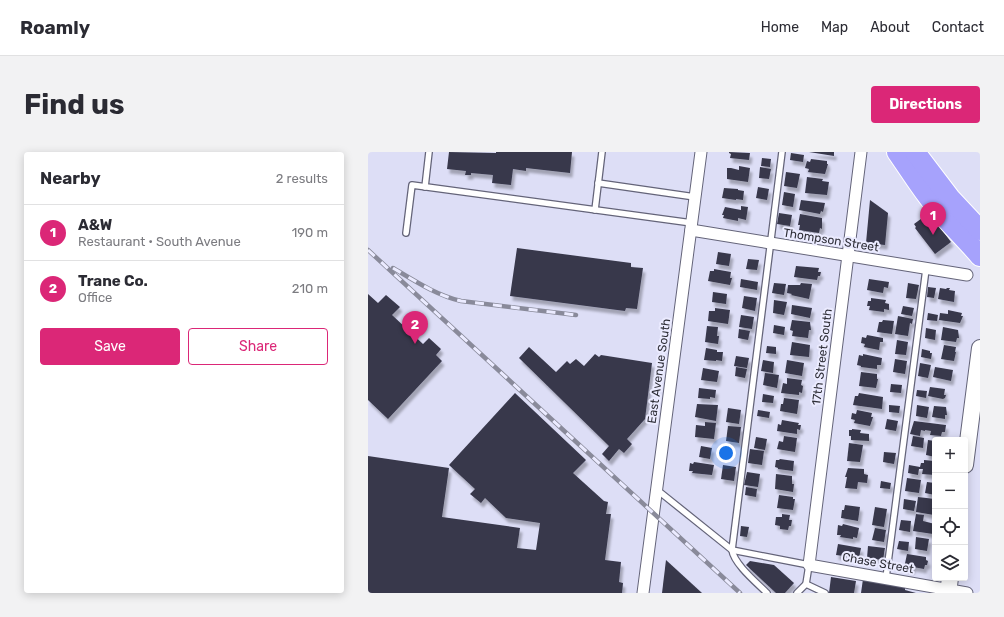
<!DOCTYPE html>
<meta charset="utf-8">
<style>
:root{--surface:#fff;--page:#f2f2f3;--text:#2b2b33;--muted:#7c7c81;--line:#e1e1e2;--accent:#db2777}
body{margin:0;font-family:Rubik,sans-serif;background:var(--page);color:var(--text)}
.controls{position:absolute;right:12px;bottom:12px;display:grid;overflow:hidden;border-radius:4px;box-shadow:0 2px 10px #0003}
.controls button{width:36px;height:36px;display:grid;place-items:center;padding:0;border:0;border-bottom:1px solid var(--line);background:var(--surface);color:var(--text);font:20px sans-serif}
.you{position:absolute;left:358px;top:301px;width:14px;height:14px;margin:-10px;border:3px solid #fff;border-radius:50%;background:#1a73e8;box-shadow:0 0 0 6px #1a73e833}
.badge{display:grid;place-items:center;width:26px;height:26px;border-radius:50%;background:var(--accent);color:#fff;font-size:13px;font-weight:700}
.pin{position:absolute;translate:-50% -33px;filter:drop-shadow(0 1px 2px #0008)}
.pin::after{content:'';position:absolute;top:21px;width:14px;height:12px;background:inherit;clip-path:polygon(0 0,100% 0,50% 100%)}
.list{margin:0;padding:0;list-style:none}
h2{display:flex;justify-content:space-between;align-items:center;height:52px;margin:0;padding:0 16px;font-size:17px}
h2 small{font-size:13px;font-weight:400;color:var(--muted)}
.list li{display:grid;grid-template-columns:26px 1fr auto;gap:12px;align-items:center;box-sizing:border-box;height:56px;padding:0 16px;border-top:1px solid var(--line)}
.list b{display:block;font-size:15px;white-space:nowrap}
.list p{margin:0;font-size:13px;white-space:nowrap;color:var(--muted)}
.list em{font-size:13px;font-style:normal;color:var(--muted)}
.actions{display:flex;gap:8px;padding:12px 16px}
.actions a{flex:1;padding:9px 0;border:1px solid var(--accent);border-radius:4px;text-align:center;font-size:14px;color:var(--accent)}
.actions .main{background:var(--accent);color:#fff}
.icon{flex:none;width:22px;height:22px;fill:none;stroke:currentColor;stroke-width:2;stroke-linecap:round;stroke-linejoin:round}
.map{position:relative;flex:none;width:612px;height:441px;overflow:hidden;border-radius:4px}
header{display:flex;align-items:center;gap:24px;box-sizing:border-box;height:56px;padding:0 20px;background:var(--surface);border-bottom:1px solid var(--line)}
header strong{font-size:19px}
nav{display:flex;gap:22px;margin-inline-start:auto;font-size:14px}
.intro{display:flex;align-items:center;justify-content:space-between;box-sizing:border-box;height:96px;padding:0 24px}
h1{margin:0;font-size:28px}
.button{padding:10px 18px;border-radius:4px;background:var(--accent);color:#fff;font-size:14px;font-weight:700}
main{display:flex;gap:24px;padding:0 24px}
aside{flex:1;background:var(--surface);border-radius:4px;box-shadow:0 2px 10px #0003}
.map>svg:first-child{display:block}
.building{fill:#38384b;filter:url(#shadow)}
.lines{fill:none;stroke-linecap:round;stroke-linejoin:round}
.lane-casing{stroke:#646479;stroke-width:8}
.street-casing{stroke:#646479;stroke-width:13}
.secondary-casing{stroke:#646479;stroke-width:18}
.highway-casing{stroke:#fff;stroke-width:22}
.lane{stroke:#fff;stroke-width:5.5}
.street{stroke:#fff;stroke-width:11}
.secondary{stroke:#fff;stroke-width:16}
.highway{stroke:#a6a2fc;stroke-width:20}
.rail-casing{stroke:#898a9a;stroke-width:4.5}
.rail{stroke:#ebebff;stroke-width:3;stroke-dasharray:9;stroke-linecap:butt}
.labels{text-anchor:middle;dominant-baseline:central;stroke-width:4;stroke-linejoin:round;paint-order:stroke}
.street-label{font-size:12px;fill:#2e2e37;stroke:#ebebff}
</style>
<header>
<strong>Roamly</strong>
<nav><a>Home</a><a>Map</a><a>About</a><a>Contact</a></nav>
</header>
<div class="intro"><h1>Find us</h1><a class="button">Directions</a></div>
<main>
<aside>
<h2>Nearby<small>2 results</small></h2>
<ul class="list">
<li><span class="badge">1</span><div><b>A&amp;W</b><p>Restaurant · South Avenue</p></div><em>190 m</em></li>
<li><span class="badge">2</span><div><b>Trane Co.</b><p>Office</p></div><em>210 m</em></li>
</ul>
<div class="actions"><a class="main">Save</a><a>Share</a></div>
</aside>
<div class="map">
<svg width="612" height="441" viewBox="0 0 612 441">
<defs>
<filter id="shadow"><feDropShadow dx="2.5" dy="4.5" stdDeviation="1" flood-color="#0004"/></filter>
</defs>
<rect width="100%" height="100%" fill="#dddef6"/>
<!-- building -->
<g class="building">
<path d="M81,0L128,1V0H204L202,21L158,16V19L145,17L143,33L124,31L125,23L103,21V23H97L98,19L79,17Z"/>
<path d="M361,0L382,1L381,8L362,6L363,2L361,1Z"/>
<path d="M441,0H466V4Z"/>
<path d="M423,1L436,3L435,10L422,8Z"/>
<path d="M394,6L403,7L402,15L393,14Z"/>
<path d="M443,7L459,9V12H460L457,22L440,20L441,17L437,16L439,9L442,10Z"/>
<path d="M371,14L382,16L380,30L359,27V16H363L371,18Z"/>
<path d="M392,15L403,17L401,27L391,26Z"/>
<path d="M418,20L432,22L429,36L416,34Z"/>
<path d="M439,25L455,27L454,29L461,30L459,43L437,41Z"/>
<path d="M390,35L401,37L399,48L388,46Z"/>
<path d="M356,36L370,37V38L376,39L375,48L368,47V48L354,46Z"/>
<path d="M416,40L427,42L425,55L414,53Z"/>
<path d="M433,48L457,51L455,60L453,59L452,62L431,58Z"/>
<path d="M502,48L520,61L517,93L498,91Z"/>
<path d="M373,54L380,55L378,68L370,66V69L355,66L356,63H354L357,55L373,58Z"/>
<path d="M411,61L424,63L422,74L409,72Z"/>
<path d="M561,61L583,90L567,102L547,76L548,75L546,72Z"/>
<path d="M432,62L454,66V77L452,76L451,81L431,78L432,73H430Z"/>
<path d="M149,96L263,111V115L275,116L269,157L258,156L257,159L142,144Z"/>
<path d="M350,100L363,102L361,114L348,112Z"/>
<path d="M380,107L391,108L389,118L378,117Z"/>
<path d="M428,114L451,116L450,120H453L452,124H450L449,128L426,125Z"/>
<path d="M346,117L363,120L362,126H364L362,133L340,129L342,119H346Z"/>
<path d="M373,127L390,130L389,138L372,135Z"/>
<path d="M501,127L521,130L520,136L516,135L515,141L499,138Z"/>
<path d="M406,131L418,132L416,143L404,141Z"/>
<path d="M433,131L444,132L441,147L423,143L424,142L419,141L420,133H432Z"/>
<path d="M540,131L551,133L548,147L538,146Z"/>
<path d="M560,135L568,136L566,146L559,145Z"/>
<path d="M572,136L578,137L579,136H582L581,138L587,139L586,150L570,147Z"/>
<path d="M345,140L359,142L358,152L344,150Z"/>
<path d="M0,142L10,151L18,143L32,155L24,163L55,192L61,186L73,197L68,203L74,209L20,267L0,248Z"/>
<path d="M376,144L389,146L387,159L374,156Z"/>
<path d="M503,146L518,148L517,151L521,152V158L516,157V160L501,158L502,154H499L500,149H503Z"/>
<path d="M406,148L419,150L416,163L405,161Z"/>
<path d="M424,153L444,156L442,166L423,162Z"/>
<path d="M535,154L546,156L544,164L533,162Z"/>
<path d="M347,156L362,158L360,172L340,169L341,159H347Z"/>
<path d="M580,158L594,161L593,164H595L592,171L571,168L572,161L580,162Z"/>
<path d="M560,161L570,163L569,169L559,168Z"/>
<path d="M373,163L386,165L384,177L371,175Z"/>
<path d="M530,164L545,167L544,172L542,171L540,184L527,182Z"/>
<path d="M424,168L442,170L443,178H441L440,186L424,184L425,179L422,178Z"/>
<path d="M515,168L526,169L524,182L509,180L511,170H514Z"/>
<path d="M406,173L417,175L416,183L405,181Z"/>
<path d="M339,174L350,175L349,184H351L350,192L337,190Z"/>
<path d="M575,175L590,178L591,186H589L588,190L573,188Z"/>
<path d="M558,176L568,178L567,188L557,186Z"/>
<path d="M371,177L382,179L380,188L370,186Z"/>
<path d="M499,183L515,186V190H512L511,198L496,195L497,192L493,191L494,185L498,186Z"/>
<path d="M529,188L540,190L538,203L527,202Z"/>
<path d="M424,190L442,193L441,205L422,203Z"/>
<path d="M576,193L588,195L587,200H588L586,209L573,207Z"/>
<path d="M399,194L408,195V202L398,201Z"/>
<path d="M161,195L188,220L199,209L202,212L208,207L216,214L227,202L231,205L233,203L284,211L277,267L259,287L264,292L256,301L251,297L241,309L234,302L241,294L151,206Z"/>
<path d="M338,196L349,198V200H355L354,209L348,208V209L336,208Z"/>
<path d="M554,197L562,199V201H564L563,207L553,205Z"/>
<path d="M495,202L514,206L513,213H509V217L493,215V214L489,213L491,203L495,204Z"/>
<path d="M368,204L381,206L379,216L366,214Z"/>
<path d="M527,207L539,209L537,222L525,220Z"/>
<path d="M395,208L406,210L405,221L393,219Z"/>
<path d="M419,208L436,211L434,224L417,221Z"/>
<path d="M552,211L563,213L560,226L550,224Z"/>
<path d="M368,215L379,217L377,226L367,224Z"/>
<path d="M567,215L585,218L583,229L565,225Z"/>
<path d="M335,216L351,219L349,230L333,228Z"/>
<path d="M493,220L509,222V227H510L508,236L491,234Z"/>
<path d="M397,221L411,223L409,236L395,233Z"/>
<path d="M419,226L434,228L433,233L435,234L434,241L431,240V243L413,241L415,231L419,232Z"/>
<path d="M523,232L534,233L533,241L522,240Z"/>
<path d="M562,235L577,237L576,243H578L577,246L575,247L560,244Z"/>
<path d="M331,236L348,238L347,246L342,245V247L330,246Z"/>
<path d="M549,238L559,239L558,246L548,244Z"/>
<path d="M147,241L218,308L205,321L236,349L240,350L238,362H243L237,408L253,410L251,430L255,431L254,441H0V304L81,316L74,365L152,376L149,396L168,398L172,371L138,366L117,346L113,351L102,342L107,337L81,313Z"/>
<path d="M491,241L515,245L514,257L485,253L487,244H490Z"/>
<path d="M395,242L406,244L405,251L394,250Z"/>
<path d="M416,246L431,248L429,262L412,259L413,252H415Z"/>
<path d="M329,252L350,253L348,269L327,265Z"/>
<path d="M521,253L532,254L531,261L521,260Z"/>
<path d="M549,253L561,255L559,266L548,264Z"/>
<path d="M566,254L578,255L579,263H577V267L564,265Z"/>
<path d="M360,256L373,258L371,272L358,270Z"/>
<path d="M390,258L402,260L401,266L389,264Z"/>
<path d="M489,258L504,261L503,265H505L502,274L486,271L487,268L483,267L484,261L488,262Z"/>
<path d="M519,267L530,269L528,279L517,277Z"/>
<path d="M414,268L431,271L430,273H433L432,278L429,277V282L409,279L410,272L413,273Z"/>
<path d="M546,269L578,273L577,280H574L573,284L562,283L563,279L557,278V279L553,278L552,284L542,282Z"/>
<path d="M337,270L348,271L346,287L327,285L328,273L337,274Z"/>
<path d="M360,274L373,275L371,291L358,289Z"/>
<path d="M484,277L493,278L492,281L501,282V289L483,288V284H481V278H484Z"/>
<path d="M416,284L429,286L427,300L409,297L411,289L415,290Z"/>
<path d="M545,284L556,286L555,296L543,294Z"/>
<path d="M388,285L399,287L397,298L386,296Z"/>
<path d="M560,288L567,289V305L558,303Z"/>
<path d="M481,291L495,293L492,310L479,309Z"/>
<path d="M333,294L344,296L342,307L331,305Z"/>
<path d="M382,297L396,299L394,313L380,311Z"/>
<path d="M516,300L528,301L526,312L515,310Z"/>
<path d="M412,307L426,309L425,319L410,317V316L407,315L408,308H411Z"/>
<path d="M556,308L567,309V323L554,322L555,317H551L550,323L540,321L541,313L552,315L553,311H556Z"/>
<path d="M326,310L346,313L344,323L324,321L325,319H321L322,311L325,312Z"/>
<path d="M355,313L368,315L366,329L353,327Z"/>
<path d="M480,316L496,317V322L500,323L499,331L490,330L489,337L477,336L479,325H477Z"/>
<path d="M379,320L392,322L390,335L376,333Z"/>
<path d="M408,322L424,324V332H426L425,340L407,337Z"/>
<path d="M539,326L553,328L551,341L537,339Z"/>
<path d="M513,329L523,331L522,337L512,336Z"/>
<path d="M559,330L567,331V343L557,341Z"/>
<path d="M378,335L389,337L388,345L377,343Z"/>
<path d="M411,343L425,345V347H427L425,358L409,356Z"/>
<path d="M550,345L567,347L566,363L548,360Z"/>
<path d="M536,347L548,349L546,359L535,357Z"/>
<path d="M477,353L492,355L490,369L473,366L474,358H476Z"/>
<path d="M507,355L519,357L516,375L504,373Z"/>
<path d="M414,362L422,363L421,368H424L423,374H421L420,378L412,377V374L407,373L408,365H414Z"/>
<path d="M548,362L556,363L555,369L567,372L565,382L545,379Z"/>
<path d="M533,368L543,369L542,380L531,378Z"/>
<path d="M475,372L491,376L489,386L485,385V387L472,385L473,383H469L470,373L474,374Z"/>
<path d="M373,374L381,375L379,385L372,384Z"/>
<path d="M507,376L518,378L516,390L504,388Z"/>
<path d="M548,385L561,387L559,399L547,397Z"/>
<path d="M531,389L541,390L540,399L529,397Z"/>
<path d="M470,392L493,396L491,406L468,403Z"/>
<path d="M500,394L517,396L515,408L499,406Z"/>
<path d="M539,402L558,405V408L560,409L559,413H557L556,417L545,415L544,418L536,416Z"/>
<path d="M298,408L334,441H294Z"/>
<path d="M382,409L406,413L426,431L417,441H408L378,413Z"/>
<path d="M463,425L488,429L486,441H461Z"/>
<path d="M495,427L537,435V438L548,441H493Z"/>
</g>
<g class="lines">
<!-- lane casing -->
<g class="lane-casing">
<g id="lane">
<path d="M230,31L327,45"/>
<path d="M57,35L61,0"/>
<path d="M227,58L234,0"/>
<path d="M38,81L44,33L324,71"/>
<path d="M288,337L364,398L441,413L438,432L429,441"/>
<path d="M518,426L558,117"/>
<path d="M438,432L457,441"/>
<path d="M399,441C389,431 366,412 364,398L414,0"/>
</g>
</g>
<!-- street casing -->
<g class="street-casing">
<g id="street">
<path d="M493,0L441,413L599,441"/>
<path d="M323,78L599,123"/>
<path d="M275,441L333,0"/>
</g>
</g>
<!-- secondary casing -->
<g class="secondary-casing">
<g id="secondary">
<path d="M597,313L612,196"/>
<path d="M580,441L582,426"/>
</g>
</g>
<!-- highway casing -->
<g class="highway-casing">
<g id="highway">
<path d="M529,0C541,17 552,35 565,51C579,70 597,86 612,104"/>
<path d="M547,0L582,46L612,78"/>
</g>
</g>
<!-- lane -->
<use href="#lane" class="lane"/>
<!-- street -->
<use href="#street" class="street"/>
<!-- secondary -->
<use href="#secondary" class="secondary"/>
<!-- highway -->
<use href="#highway" class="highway"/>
<!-- rail casing -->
<g class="rail-casing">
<g id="rail">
<path d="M0,98L372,441"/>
<path d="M25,116C47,129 68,143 93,149L208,163"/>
</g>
</g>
<!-- rail -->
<use href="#rail" class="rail"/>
</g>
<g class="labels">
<!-- street labels -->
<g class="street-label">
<text transform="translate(463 88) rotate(9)">Thompson Street</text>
<text transform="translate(454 205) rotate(-83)">17th Street South</text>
<text transform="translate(291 219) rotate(-82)">East Avenue South</text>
<text transform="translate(510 411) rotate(10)">Chase Street</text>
</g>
</g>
</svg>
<div class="controls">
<button>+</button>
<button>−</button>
<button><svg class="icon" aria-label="locate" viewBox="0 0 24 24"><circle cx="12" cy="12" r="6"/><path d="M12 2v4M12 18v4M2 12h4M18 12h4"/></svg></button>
<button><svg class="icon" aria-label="layers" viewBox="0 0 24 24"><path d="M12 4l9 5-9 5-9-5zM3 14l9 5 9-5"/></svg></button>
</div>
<div class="you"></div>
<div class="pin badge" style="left:565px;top:83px">1</div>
<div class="pin badge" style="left:47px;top:192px">2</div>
</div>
</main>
